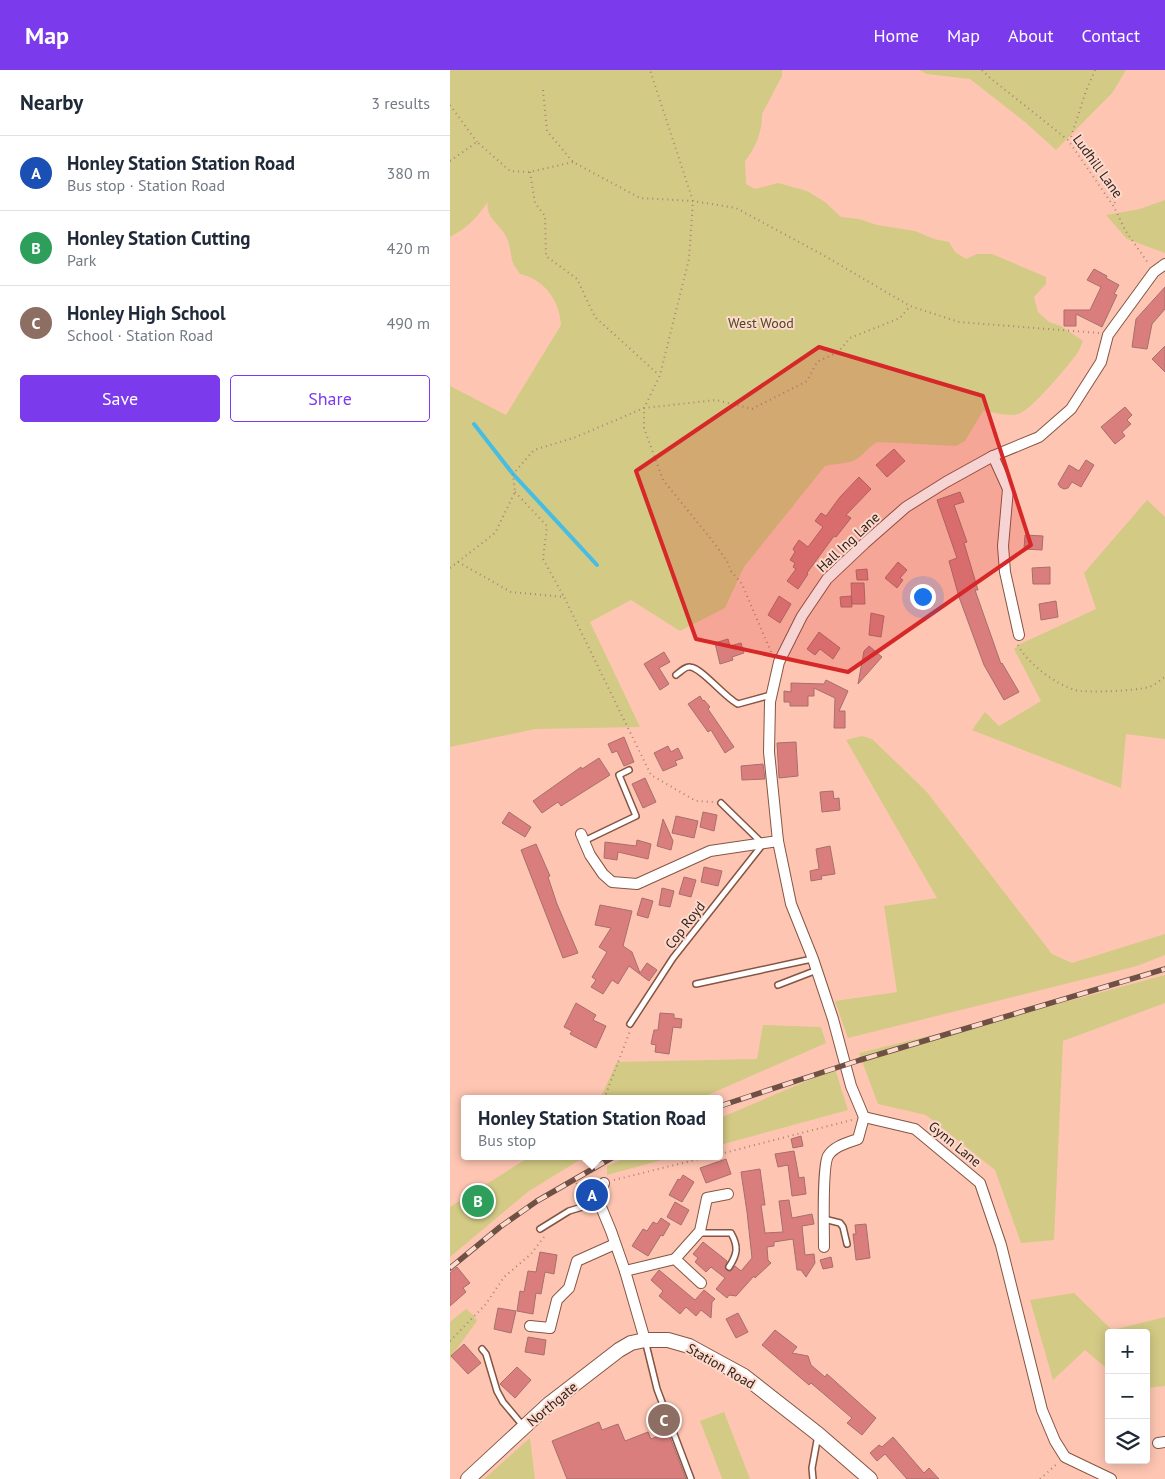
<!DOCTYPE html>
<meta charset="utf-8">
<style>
:root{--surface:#fff;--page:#f6f6f7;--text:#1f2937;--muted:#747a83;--line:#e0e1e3;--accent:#7c3aed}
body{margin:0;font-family:"PT Sans",sans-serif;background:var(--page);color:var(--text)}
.controls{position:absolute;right:15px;bottom:15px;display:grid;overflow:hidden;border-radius:5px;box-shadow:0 2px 12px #0003}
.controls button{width:45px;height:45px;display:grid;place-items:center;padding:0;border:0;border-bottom:1px solid var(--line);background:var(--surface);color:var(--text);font:25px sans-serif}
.you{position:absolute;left:472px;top:526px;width:18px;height:18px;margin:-12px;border:4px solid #fff;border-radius:50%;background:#1a73e8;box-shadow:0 0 0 8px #1a73e833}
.badge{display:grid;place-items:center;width:32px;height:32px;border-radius:50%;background:var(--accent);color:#fff;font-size:16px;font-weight:700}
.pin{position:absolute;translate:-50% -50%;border:2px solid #fff;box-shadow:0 1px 5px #0006}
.popup{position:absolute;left:11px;top:1025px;width:262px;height:65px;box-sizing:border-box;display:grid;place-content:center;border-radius:5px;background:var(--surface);filter:drop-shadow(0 1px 4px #0005);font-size:16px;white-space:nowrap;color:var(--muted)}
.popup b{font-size:19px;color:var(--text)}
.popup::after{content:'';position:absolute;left:50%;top:100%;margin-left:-10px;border:10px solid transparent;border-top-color:var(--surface)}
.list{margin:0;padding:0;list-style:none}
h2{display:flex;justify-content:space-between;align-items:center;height:65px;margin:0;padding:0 20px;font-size:21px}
h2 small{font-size:16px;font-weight:400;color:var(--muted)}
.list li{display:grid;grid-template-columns:32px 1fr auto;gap:15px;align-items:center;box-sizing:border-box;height:75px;padding:0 20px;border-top:1px solid var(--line)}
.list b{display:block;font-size:19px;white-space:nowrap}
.list p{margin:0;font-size:16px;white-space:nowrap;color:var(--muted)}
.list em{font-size:16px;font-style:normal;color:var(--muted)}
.actions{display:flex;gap:10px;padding:15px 20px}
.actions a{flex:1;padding:11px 0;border:1px solid var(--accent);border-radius:5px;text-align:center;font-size:18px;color:var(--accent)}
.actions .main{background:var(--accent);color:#fff}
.icon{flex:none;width:28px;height:28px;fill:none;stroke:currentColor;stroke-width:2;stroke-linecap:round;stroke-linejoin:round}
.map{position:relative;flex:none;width:715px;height:1409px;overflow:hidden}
header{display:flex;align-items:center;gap:30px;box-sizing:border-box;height:70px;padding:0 25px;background:var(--accent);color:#fff}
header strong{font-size:24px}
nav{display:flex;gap:28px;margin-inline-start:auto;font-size:18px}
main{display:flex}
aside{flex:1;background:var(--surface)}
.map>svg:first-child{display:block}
.green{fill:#d3ca85}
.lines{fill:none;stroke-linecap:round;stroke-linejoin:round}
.stream{stroke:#47bde1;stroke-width:4}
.building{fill:#da7e7d;stroke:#a66f6d}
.lane-casing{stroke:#855543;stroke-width:8}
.street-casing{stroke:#855543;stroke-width:12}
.secondary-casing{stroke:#855543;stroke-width:16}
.path{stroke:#ad8475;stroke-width:2;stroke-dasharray:1 4;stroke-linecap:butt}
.lane{stroke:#fff;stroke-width:5}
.street{stroke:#fff;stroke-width:10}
.secondary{stroke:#fff;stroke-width:14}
.rail-casing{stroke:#6f5045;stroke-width:5.5}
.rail{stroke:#fcdacd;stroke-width:4;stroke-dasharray:11;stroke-linecap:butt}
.marked{fill:#d62828;fill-opacity:0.2;stroke:#d62828;stroke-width:4;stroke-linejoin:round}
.labels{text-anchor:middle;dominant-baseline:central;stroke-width:4;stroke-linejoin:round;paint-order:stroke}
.street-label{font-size:14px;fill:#352119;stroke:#fcdacd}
.park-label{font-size:14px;fill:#4f4922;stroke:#fcdacd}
</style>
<header>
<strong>Map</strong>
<nav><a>Home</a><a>Map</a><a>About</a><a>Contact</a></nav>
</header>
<main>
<aside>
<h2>Nearby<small>3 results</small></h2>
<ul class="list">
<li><span class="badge" style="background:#1a4fb4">A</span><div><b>Honley Station Station Road</b><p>Bus stop · Station Road</p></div><em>380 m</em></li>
<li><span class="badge" style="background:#2e9e5b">B</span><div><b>Honley Station Cutting</b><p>Park</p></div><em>420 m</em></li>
<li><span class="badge" style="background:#8d6e63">C</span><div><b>Honley High School</b><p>School · Station Road</p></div><em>490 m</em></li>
</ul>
<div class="actions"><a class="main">Save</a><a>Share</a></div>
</aside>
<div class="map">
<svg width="715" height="1409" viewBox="0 0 715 1409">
<rect width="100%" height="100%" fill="#fec6b2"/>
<!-- green -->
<g class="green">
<path d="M0,0H332V6L312,44C313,60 305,79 295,91L296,114L305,119L328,113L357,121L375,132L391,147L409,149L427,155L465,161L484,169L499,172L505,182L516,189L527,184H542L596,207V214L584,227L588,242L599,252L611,256L633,271C631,275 630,279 628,282C620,294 580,342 568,344C558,347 544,342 533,341L515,371L506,376L428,372C418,376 413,387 403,391C394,394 384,394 375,396L294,497L275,538L230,561L181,530L140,552L190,657L85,659L0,677V316L56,345L111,255C110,231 94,209 70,204C68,200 63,195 62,190C60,180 60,172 54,163C47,153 35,146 38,132C24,150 20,156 0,167Z"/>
<path d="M469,0H676L663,22L606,80L575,52L520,9L477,4Z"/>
<path d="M715,130V183L677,169L656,145L690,139Z"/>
<path d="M697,430L715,447V669L676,664L671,718L522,660L535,642L549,656L591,631L564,579L568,575L646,539L634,503Z"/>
<path d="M412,666L422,669L476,721L602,884L622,893L715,864V885L687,896L398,968L385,931L447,922L434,836L487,828L396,670Z"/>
<path d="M715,905V933L613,971L604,1170L571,1173L545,1100L476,1045L428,1034L409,983L597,937Z"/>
<path d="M313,955L371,957L376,973L249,1029H150L167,992L307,989Z"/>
<path d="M385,999L398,1040L270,1075V1048Z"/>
<path d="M81,1086H136L79,1121L0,1187V1137Z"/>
<path d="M180,1086H226L157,1105V1096Z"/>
<path d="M624,1223L662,1260L715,1247V1316L696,1318V1263H659V1300L635,1280L603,1310L580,1230Z"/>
<path d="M16,1239L23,1245L27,1251L0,1288V1252Z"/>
<path d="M274,1342L300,1409H272V1408L250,1351Z"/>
<path d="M80,1368L85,1409H34Z"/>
</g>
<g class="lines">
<!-- stream -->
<path class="stream" d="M24,354L63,404L147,495"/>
</g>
<!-- building -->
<g class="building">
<path d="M644,199L657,206L656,208L669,215L664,224L667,225L652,257L626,244V256H614V240H640L651,217L637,210Z"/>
<path d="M715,217V239L702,254L697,279L682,277L686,249Z"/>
<path d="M715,276V302L702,289Z"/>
<path d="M675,337L682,345L677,350L681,354L672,362L675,366L665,374L651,357Z"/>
<path d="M444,379L455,391L437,407L426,395Z"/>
<path d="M636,390L644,395L631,417L622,412L618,418L614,419L610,417L608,414L619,395L629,401Z"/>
<path d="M409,407L421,419L396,445L401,448L386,467L384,466L357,503L358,504L348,519L337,511L346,499L343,497L345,493L340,490L345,482L343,479L349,470L358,477L373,457L365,451L371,443L376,446L390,427Z"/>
<path d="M510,422L514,432L504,435L517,472L514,473L528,520H525L551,594L552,593L569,622L554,630L534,595L509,527L499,491L507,488L487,430Z"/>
<path d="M575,465L593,466L592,480L574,479Z"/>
<path d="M448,492L457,500L450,508L453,510L447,518L435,508Z"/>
<path d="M600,497V514H583L582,498Z"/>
<path d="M417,499L418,510H407L406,500Z"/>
<path d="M401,513H414L415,534H402Z"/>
<path d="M329,526L341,534L330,553L318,545Z"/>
<path d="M401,526L402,537H391L390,527Z"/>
<path d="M606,531L608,547L591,550L589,534Z"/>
<path d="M421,543L434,546L431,567L419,565Z"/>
<path d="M369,562L390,578L383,589L370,579L365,585L357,579Z"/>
<path d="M278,569L280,576L291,573L294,583L282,587L283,590L270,594L265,573Z"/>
<path d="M419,576L432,587L408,614L414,581Z"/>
<path d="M214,582L220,592L209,598L219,614L210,620L194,594Z"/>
<path d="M376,610L398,621L389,641H395V658H384L385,628L364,618V626H358V636H340V632H334V621L341,622V613L374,614Z"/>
<path d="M250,626L253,631L254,630L260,637L258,639L284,677L275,683L261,660L258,662L238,634Z"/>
<path d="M174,667L184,692L174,696L167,681L162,683L158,674Z"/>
<path d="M346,672L348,706L329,708L327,673Z"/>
<path d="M218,676L221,682L228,678L233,688L225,691L227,695L213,701L204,683Z"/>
<path d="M149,688L160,705L111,736L108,732L92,743L83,731L131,697L132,699Z"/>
<path d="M313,694L315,709L292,710L291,696Z"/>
<path d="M195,708L206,732L193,738L182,714Z"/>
<path d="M383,721L384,729L389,728L390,740L372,742L370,722Z"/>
<path d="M59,742L81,757L75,767L52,753Z"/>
<path d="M253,742L267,745L264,761L250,757Z"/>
<path d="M226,746L248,751L244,768L222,763Z"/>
<path d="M213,749L223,771L221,780L207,776Z"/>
<path d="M187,770L201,774L198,789L168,782L167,790L154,788L155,772L186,776Z"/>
<path d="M86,774L100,806L98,807L107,834L128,883L113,888L71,780Z"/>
<path d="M380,776L385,804L371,806L372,809L361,811L360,801L369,799L366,779Z"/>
<path d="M254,797L272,801L268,816L251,812Z"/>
<path d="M234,807L246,810L241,827L229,824Z"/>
<path d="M212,818L224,821L220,837L209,835Z"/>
<path d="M192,828L203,831L198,848L187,845Z"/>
<path d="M150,835L182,841L173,876L182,882L190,903L197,893L207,900L199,911L179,896L168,914L162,910L153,924L141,917L146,910L142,907L157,882L149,877L161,858L145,855Z"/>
<path d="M126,933L146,945L143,950L156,956L146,978L120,964L122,961L114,957Z"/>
<path d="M210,943L224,944V948L232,949L231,958L223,957L219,984L205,982L206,975L201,974L204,960H208Z"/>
<path d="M351,1066L353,1076L343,1078L341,1069Z"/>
<path d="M344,1081L349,1108L354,1107L356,1124L342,1126L338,1095L328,1097L325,1084Z"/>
<path d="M276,1089L281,1104L256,1113L250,1098Z"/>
<path d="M310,1099L315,1135H311L315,1163L333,1162L329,1131L339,1130L342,1148L362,1144L364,1154L352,1156L355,1185L364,1184L365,1193L356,1207L351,1200H347L343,1169L324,1172V1176L317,1177L318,1190L321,1193L305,1208L304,1206L286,1226L279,1225L277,1228L266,1219L275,1208L261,1197L256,1202L245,1192L248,1188L243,1184L253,1172L277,1191L275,1197L278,1201H281L285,1196L291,1201L302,1188L297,1142L291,1102Z"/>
<path d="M233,1105L244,1112L232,1132L219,1125L228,1109L230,1110Z"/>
<path d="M225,1132L239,1140L231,1155L217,1147Z"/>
<path d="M211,1148L220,1154L213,1166L211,1165L198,1186L182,1176L193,1159L197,1161L203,1152L207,1154Z"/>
<path d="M416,1154L420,1188L406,1190L403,1164H406L405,1155Z"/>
<path d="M90,1182L107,1185L104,1204L95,1202L91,1224L86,1223L83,1244L67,1241L70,1221L74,1222L78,1201L86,1202Z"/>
<path d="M381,1187L383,1197L373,1199L370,1190Z"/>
<path d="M7,1197L20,1213L13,1218L16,1222L0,1236V1203Z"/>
<path d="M209,1200L245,1230L254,1220L265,1229L262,1232L261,1248L251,1240L246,1246L236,1237L230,1244L209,1226L213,1221L201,1210Z"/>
<path d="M48,1238L66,1241L61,1263L44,1259Z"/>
<path d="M288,1243L298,1262L286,1268L276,1249Z"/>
<path d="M325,1260L347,1277L342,1283L358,1286L361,1295L375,1307L377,1304L426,1348L412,1365L397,1353L402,1348L361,1313L359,1315L312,1275Z"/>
<path d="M78,1267L96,1270L94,1285L75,1282Z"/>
<path d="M14,1274L31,1293L18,1304L1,1286Z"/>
<path d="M67,1297L81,1310L65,1328L50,1314Z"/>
<path d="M149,1352L152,1360L168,1354L175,1371L198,1362L201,1369L218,1362L236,1409H117L102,1371Z"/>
<path d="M443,1367L474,1403L479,1398L489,1409H457L435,1384L427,1391L420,1383L429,1375L432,1377Z"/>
</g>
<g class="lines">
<!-- lane casing -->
<g class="lane-casing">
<g id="lane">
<path d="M226,605C230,602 236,596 240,597C251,597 275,628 288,634L321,625"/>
<path d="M134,771L186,746L169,705L179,700"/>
<path d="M246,914L362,889"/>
<path d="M328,915L367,900"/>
<path d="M180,954L223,888L313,774L271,733"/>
<path d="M374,1149L390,1153L393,1157L397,1174"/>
<path d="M90,1159L119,1141L149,1132"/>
<path d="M249,1163H281C289,1177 287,1185 279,1197"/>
<path d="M195,1270L207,1319L241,1409"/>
<path d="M32,1279L36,1284L47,1321L53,1332L74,1357"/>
<path d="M363,1409L362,1398L368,1365"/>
</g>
</g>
<!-- street casing -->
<g class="street-casing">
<g id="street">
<path d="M543,386L558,419L553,476L555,502L569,565"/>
<path d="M131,764L140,785L153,804L162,812L187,814L260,781L328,771"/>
<path d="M154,1113L149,1132L161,1161L175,1201L195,1270"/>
<path d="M374,1177C374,1161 372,1097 378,1086C384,1076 397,1073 408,1069L414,1047"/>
<path d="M225,1189L250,1161L257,1128L278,1124"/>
<path d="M175,1201L225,1189L251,1213"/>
<path d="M80,1256L100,1258L107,1230L119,1218L127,1191L165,1174"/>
<path d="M708,1373L715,1372"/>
<path d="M661,1409L615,1387L605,1371L592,1340L551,1175L530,1113L465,1059L414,1047L401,1016L383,949L363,889L341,834L328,771L319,682L320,632L329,592L352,546L377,509L415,473L456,437L496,412L543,386L589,367L621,339L651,292L658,265L704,202L715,194"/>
</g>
</g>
<!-- secondary casing -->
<g class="secondary-casing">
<path id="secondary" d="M18,1409L99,1334L169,1280L181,1273L195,1270H218L239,1276L294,1306L368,1364L420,1409"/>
</g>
<!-- path -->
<g class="path">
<path d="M532,0L539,7L618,70L664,137L675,160L698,193"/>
<path d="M645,0L636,21L621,67L661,124L665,132L664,137"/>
<path d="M93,20L97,61L123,92L190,128L243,131L286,138L373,185L460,236L509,252L649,263"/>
<path d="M0,35L27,72"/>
<path d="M0,91L27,72L60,101L80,102L123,92"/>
<path d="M80,102L85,133L95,146L96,186L127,209L145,247L209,305"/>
<path d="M65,422L97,456L93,489L114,527"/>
<path d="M8,492L61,522L114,527L201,705L246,731L264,732"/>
<path d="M0,498L45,463L65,422L63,404L84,380L126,367L194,338L210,305L239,189L243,131L200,0"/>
<path d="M568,575C577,593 605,614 625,620C636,623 687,621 698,617C704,616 710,610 715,607"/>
<path d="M321,582L292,514L281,501L277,491L261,469L213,410L194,358V338L266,330L302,339L357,311L367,292L388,282L400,268L450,248L460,236"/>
<path d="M154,1029L180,961"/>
<path d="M270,1084L402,1050"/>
<path d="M164,1110L261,1086"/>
<path d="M126,1113L128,1115L138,1110L139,1112"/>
<path d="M0,1271L36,1234L54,1207L81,1184L94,1167"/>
<path d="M590,1409L608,1393"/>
</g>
<!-- lane -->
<use href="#lane" class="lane"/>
<!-- street -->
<use href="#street" class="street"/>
<!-- secondary -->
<use href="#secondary" class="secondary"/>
<!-- rail casing -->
<g class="rail-casing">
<g id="rail">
<path d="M270,1036L410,990L715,899"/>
<path d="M0,1198L50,1157L87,1131L165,1086"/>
</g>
</g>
<!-- rail -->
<use href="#rail" class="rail"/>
</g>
<!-- marked area -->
<path class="marked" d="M369,277L533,326L581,475L398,602L246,569L186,401Z"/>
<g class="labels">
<!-- street labels -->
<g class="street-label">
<text transform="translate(648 96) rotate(54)">Ludhill Lane</text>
<text transform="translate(398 472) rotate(-43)">Hall Ing Lane</text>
<text transform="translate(235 855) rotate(-52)">Cop Royd</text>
<text transform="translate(505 1074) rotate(39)">Gynn Lane</text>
<text transform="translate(271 1296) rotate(30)">Station Road</text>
<text transform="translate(102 1334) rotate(-40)">Northgate</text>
</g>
<!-- park labels -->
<g class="park-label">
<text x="311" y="253">West Wood</text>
</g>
</g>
</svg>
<div class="controls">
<button>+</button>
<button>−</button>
<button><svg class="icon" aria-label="layers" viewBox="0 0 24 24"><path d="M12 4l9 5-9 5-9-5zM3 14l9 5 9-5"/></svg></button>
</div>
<div class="you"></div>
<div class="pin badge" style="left:142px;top:1125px;background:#1a4fb4">A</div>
<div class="popup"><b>Honley Station Station Road</b>Bus stop</div>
<div class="pin badge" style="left:28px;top:1131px;background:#2e9e5b">B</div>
<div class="pin badge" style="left:214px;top:1350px;background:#8d6e63">C</div>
</div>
</main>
